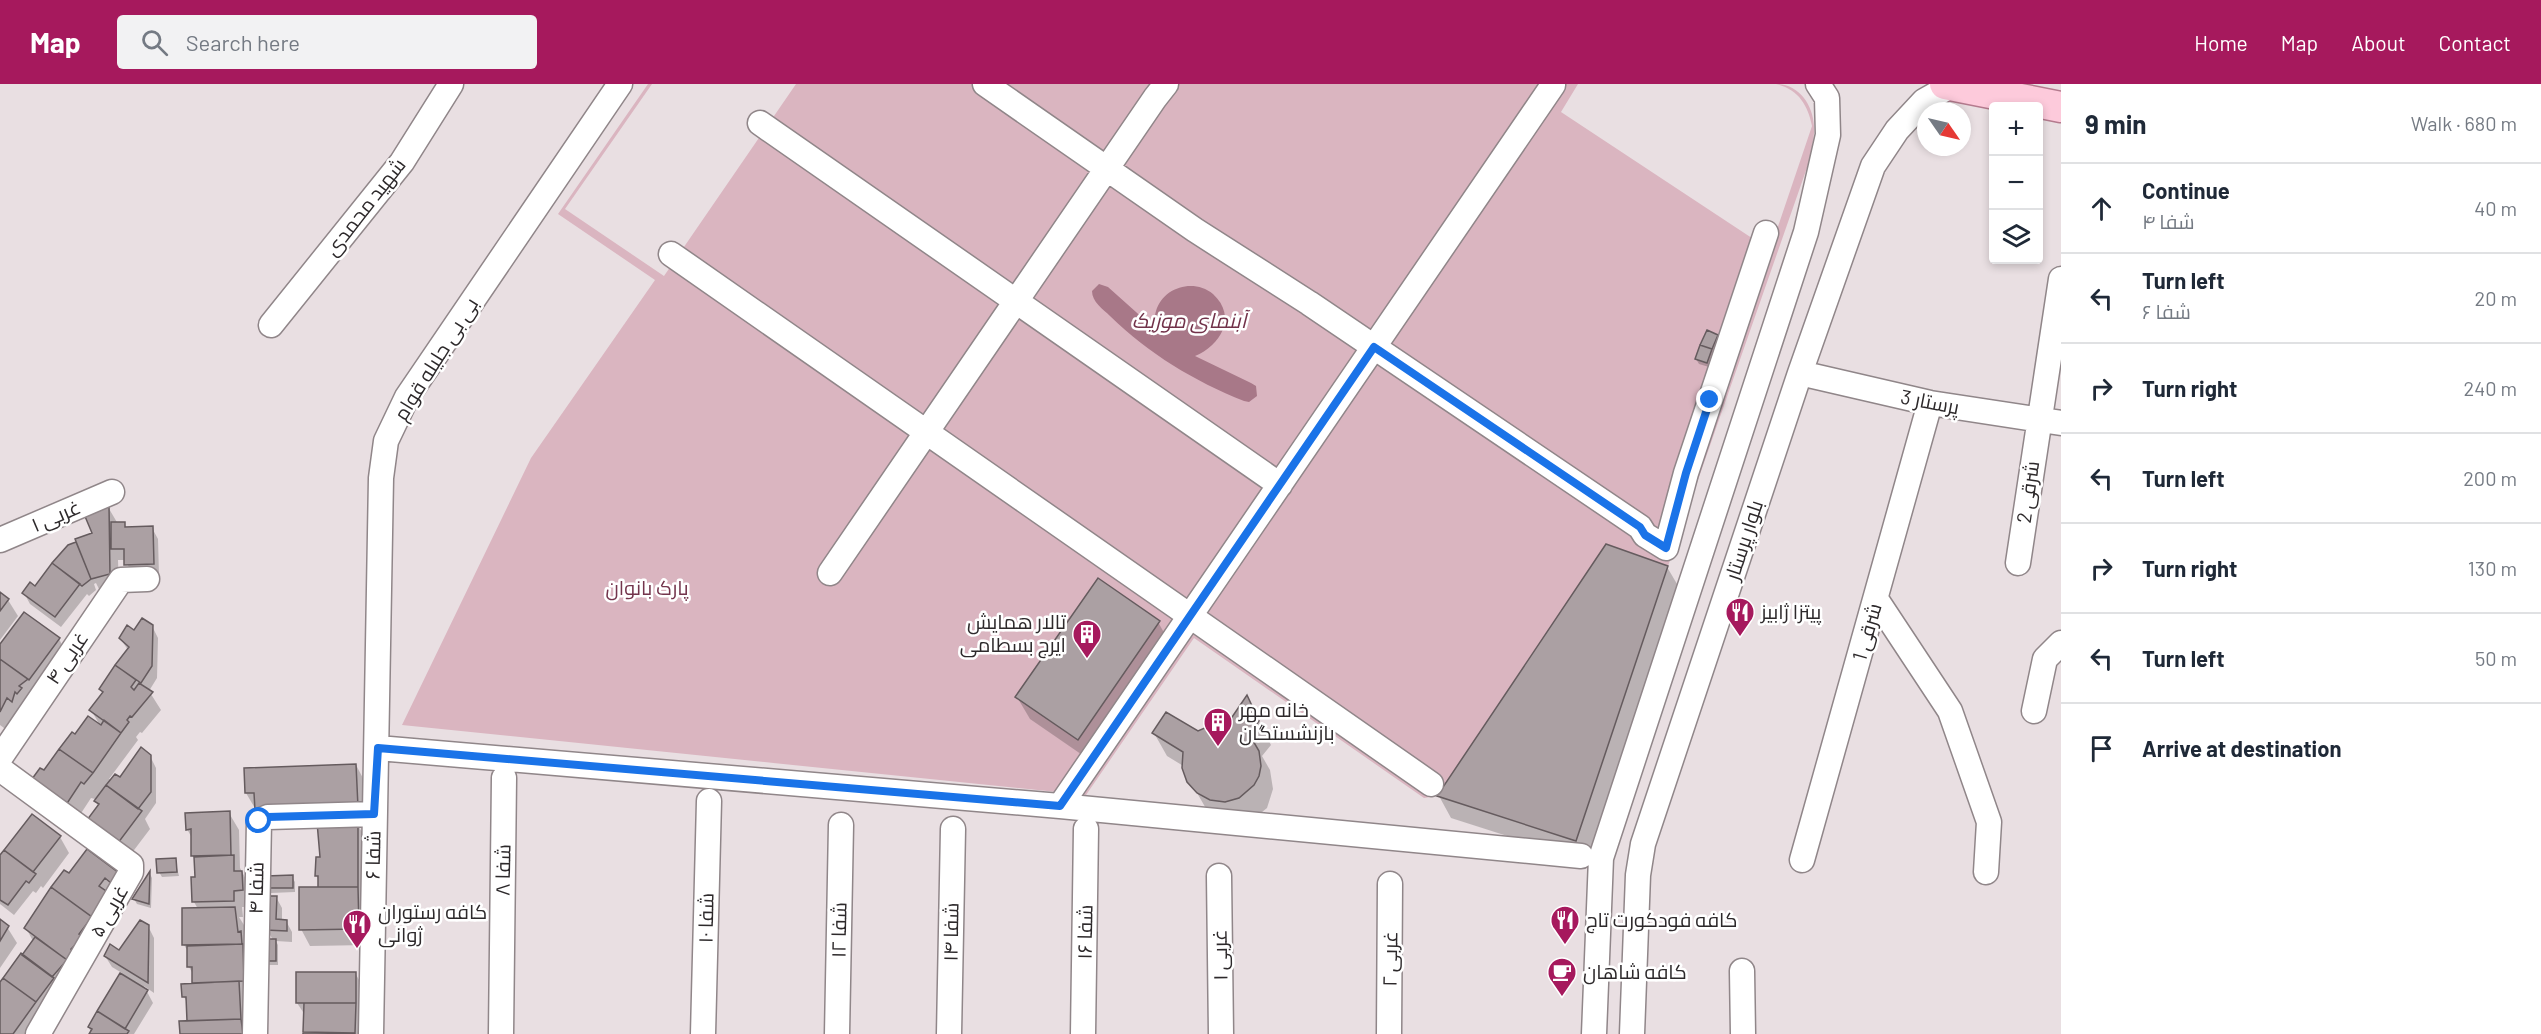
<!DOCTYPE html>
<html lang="en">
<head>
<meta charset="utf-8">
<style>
  :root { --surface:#fff; --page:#f2f2f3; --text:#1f2937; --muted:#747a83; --line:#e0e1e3; --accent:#a6195d }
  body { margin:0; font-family:Barlow,Cairo,sans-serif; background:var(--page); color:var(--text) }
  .controls { position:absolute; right:18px; top:18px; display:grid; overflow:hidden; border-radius:6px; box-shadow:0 3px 9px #0003 }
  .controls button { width:54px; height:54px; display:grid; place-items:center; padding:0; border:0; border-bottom:2px solid var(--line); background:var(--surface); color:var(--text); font:30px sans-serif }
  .compass { position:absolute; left:1917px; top:18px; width:54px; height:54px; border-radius:50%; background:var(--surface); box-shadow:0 3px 9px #0003; rotate:124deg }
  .stop { position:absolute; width:18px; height:18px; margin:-14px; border:4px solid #1a73e8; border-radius:50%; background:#fff }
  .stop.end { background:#1a73e8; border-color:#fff; box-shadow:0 2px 6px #0008 }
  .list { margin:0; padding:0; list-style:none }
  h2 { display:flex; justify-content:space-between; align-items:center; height:78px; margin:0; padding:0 24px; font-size:26px }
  h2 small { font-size:20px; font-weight:400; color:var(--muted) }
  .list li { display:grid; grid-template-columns:39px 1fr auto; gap:18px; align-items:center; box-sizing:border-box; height:90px; padding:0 24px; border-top:2px solid var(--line) }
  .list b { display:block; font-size:22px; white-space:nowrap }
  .list p { margin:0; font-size:20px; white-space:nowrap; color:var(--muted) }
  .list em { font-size:20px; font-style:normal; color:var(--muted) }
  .icon { flex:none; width:33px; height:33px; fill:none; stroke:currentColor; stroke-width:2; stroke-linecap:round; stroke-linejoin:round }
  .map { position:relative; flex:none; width:2061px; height:950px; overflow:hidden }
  header { display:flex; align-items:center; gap:36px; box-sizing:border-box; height:84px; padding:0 30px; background:var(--accent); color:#fff }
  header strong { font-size:28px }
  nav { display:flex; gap:33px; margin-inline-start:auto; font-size:21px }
  .search { width:420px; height:54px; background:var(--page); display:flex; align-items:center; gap:15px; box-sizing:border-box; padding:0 21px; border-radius:6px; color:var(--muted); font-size:22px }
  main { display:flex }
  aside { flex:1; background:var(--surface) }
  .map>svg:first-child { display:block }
  .green { fill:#dab5c0 }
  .water { fill:#a87888 }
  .shadow { fill:#0003 }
  .building { fill:#aba0a3; stroke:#655b5e; stroke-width:1.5 }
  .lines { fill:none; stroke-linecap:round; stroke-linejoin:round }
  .minor-casing { stroke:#908689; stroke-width:27 }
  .major-casing { stroke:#b47b8e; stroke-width:33 }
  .minor { stroke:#fff; stroke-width:24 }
  .major { stroke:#fdcadb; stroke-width:30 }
  .route { stroke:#1a73e8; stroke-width:8 }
  .labels { text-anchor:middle; stroke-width:5; stroke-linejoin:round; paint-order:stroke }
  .street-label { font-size:20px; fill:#2d292b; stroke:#fff }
  .park-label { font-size:20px; fill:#73344c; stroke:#fff }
  .poi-label { font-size:20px; fill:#2d292b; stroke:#fff; text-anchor:start }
  .water-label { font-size:21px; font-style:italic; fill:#72324a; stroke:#fff }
</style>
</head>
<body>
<header>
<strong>Map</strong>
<div class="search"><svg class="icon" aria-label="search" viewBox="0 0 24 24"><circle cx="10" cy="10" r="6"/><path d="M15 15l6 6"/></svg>Search here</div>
<nav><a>Home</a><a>Map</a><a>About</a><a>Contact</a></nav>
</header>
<main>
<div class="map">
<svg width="2061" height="950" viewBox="0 0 2061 950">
  <rect width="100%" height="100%" fill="#e9dfe2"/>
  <!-- green -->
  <path class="green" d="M 648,0 L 652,0 L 565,125 L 664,192 L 796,0 L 1578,0 L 1561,28 L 1770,166 L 1812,42 C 1808,21 1798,5 1776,0 C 1799,0 1813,21 1814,42 C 1815,52 1811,65 1810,75 L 1668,482 L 1606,460 L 1437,712 L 1424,714 L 1194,554 L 1086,711 L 402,641 L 531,374 L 655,196 L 558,130 Z"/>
  <!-- water -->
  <path class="water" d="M 1099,200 L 1108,203 L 1155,245 C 1155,240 1154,233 1156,227 C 1163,203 1194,194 1213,210 C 1238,233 1220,262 1195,272 L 1251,299 L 1256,302 L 1257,312 L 1249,318 L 1244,317 C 1194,297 1149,270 1110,232 C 1103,225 1092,218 1092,207 Z"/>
  <!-- shadow -->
  <path class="shadow" d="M 1717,252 L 1720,257 L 1709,283 L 1699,280 L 1696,275 Z
    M 108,423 L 118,440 L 124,440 L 127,444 L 152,444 L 158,455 L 159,491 L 132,491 L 126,476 L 118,476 L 119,506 L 102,511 L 96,499 L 94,500 L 96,506 L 89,512 L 87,510 L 61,543 L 30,520 L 24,509 L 35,505 L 81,465 L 94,450 Z
    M 1667,483 L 1680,505 L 1589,778 L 1451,734 L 1439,712 Z
    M 0,510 L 8,516 L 18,532 L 0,556 Z
    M 1158,538 L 1171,561 L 1091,677 L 1030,635 L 1017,613 Z
    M 152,542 L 158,554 L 157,594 L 149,607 L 161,626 L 142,649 L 140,648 L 136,653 L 138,656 L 109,695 L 120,695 L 150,672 L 156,684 L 156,719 L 145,735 L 150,745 L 122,782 L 95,715 L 91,714 L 74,740 L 44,689 L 76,652 L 101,643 L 91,626 L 103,609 L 100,605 L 121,587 L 117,581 L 128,566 L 120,554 Z
    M 59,555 L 68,572 L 8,647 L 0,641 L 0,563 Z
    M 1247,614 L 1271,661 L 1262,672 L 1270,686 L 1273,705 L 1267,724 L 1252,736 L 1208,728 L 1185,688 L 1185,683 L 1167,672 L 1154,649 L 1197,649 L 1229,641 Z
    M 356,681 L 365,698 L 367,739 L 357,740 L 367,756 L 367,861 L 310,862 L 301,845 L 320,805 L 317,792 L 317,775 L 321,775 L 319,741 L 266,743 L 246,709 Z
    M 229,729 L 239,746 L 240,784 L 251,805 L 252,823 L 242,823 L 243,833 L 239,833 L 244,841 L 246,858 L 249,950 L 182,950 L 188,938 L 188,920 L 184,913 L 194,900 L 193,890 L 189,883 L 189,869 L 184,861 L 183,825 L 198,825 L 194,818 L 196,777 L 193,772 L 192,754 L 187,745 Z
    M 60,753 L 69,769 L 43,804 L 41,802 L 36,809 L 33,807 L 14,831 L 0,820 L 0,774 Z
    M 175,776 L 179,792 L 162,793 L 159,788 Z
    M 118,790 L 89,867 L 62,870 L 73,888 L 34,950 L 0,950 L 0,901 L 33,857 L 26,844 L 69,791 Z
    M 150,790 L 152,794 L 151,824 L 137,820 L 134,815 Z
    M 292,793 L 295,798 L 295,808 L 271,809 L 268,804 Z
    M 276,813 L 282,824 L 282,837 L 286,837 L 292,848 L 292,858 L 276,857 L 278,861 L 278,881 L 268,881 L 265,876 L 273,856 L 267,846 Z
    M 0,836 L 7,843 L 17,859 L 0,884 Z
    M 148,842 L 154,854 L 154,909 L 144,902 L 153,919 L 134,950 L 91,950 L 89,943 L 122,889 L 112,883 L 105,872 L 120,869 Z
    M 355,889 L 365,906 L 361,950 L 304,950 L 305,931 L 297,919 Z"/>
  <!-- building -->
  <path class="building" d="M 1707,246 L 1718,251 L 1712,265 L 1700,261 Z
    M 1700,261 L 1712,265 L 1707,279 L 1695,275 Z
    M 109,421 L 110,490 L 91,495 L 75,455 L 92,449 L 84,430 Z
    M 111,438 L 125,438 L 125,443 L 153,442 L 154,480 L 124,481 L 124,465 L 111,465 Z
    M 76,458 L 91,495 L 82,502 L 52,479 L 68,461 Z
    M 1606,460 L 1668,482 L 1576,757 L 1437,712 Z
    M 52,479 L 80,500 L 55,533 L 22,509 L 30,498 L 35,502 Z
    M 1098,494 L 1160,537 L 1078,656 L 1015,613 Z
    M 0,508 L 9,515 L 0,527 Z
    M 24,528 L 60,554 L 29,596 L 0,575 L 0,560 Z
    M 142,534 L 153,541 L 152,582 L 141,599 L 115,581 L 129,563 L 119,554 L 127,541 L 134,546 Z
    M 0,575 L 28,595 L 19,602 L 22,604 L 17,610 L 15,608 L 12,618 L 7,614 L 0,628 Z
    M 115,581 L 136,596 L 131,603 L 134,606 L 139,599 L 153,608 L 132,633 L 130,632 L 127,636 L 129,638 L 121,649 L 89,626 L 103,608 L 99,605 Z
    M 1247,611 L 1259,637 L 1249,650 L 1259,667 L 1261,682 L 1259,692 L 1254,701 L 1239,714 L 1225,718 L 1210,716 L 1197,709 L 1187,698 L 1182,684 L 1183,668 L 1152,649 L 1166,628 L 1198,647 L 1214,640 L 1228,639 Z
    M 88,632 L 101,641 L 104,636 L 121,649 L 93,689 L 59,665 L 72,648 L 75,650 Z
    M 141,663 L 151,671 L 151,708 L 138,725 L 106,701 L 115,690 L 120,693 Z
    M 59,665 L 93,689 L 84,700 L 81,698 L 64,724 L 29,699 L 40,684 L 44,686 Z
    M 356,680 L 358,723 L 255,726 L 254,709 L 245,709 L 244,684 Z
    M 106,701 L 142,727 L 112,767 L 81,744 L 99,720 L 94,717 Z
    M 230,727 L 231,771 L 191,772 L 191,745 L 186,746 L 185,729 Z
    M 32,730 L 61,752 L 33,788 L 4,766 Z
    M 317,738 L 358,738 L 358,803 L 318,803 L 318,792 L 315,792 L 316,773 L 320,773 Z
    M 87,765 L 119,789 L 111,799 L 105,794 L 99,802 L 109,809 L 92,833 L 51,803 L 64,786 L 69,789 Z
    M 4,766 L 36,790 L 29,799 L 26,797 L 8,821 L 0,816 L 0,771 Z
    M 234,771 L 234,787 L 242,787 L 243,806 L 234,807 L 234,817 L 192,818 L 191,793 L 195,793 L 194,773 Z
    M 176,774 L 177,788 L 157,789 L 156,775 Z
    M 150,787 L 149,820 L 132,815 Z
    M 293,791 L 293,804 L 267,804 L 266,792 Z
    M 51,803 L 92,833 L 79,850 L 83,853 L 71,865 L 73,868 L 67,876 L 24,844 Z
    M 299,803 L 358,803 L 359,845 L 299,846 Z
    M 266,812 L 277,812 L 276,835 L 287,836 L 287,847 L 265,846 Z
    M 235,823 L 238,848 L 241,847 L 242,860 L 182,861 L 182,824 Z
    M 0,835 L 9,842 L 0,857 Z
    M 140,836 L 149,841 L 148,899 L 104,872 L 110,860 L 119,866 Z
    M 35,853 L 67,876 L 52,893 L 22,871 Z
    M 264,855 L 276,855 L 276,877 L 264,877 Z
    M 243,860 L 244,897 L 192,899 L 192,883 L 187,883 L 187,862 Z
    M 21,869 L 54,894 L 36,918 L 3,894 Z
    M 296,888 L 356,888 L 356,919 L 296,919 Z
    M 120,889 L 148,906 L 125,945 L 97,927 Z
    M 3,894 L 36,918 L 13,950 L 0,950 L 0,898 Z
    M 239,897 L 241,935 L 187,937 L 186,913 L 182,913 L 181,900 Z
    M 304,919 L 356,919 L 355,949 L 303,948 Z
    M 97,927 L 129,947 L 127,950 L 89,950 L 92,945 L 88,943 Z
    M 241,935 L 243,950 L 180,950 L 179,937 Z
    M 303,948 L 355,949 L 355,950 L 303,950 Z"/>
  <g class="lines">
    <!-- minor casing -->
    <g class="minor-casing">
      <path id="minor" d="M 985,0 L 1195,146 L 1309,219 L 1640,443 L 1645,451 L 1666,464 L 1686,389 L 1766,149
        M 760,39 L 1280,401
        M 671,170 L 1431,700
        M 271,241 L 402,78 L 451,0
        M 1800,289 L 1930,319 L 2061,339
        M 0,456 L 112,408
        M 2018,479 L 2061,195
        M 830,489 L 1155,14 L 1166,0
        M 1876,515 L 1950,627 L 1989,738 L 1986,788
        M 2034,627 L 2045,575 L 2061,559
        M 378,664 L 1060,722 L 1581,772
        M 0,674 L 121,496 L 147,495
        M 0,685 L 131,781 L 131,788 L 38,950
        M 1060,722 L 1553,1
        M 1802,776 L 1930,319
        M 1219,792 L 1221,950
        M 1742,887 L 1743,950
        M 255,950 L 259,737 L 268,733 L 374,730
        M 371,950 C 373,764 379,579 381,394 L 386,357 L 407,313 L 620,0
        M 501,950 L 504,694
        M 703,950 L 709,717
        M 837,950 L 841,741
        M 949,950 L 953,745
        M 1083,950 L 1086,745
        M 1389,950 L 1390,800
        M 1594,950 L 1601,774 L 1806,148 L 1828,51 L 1827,14 L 1818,0
        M 1632,950 L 1638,791 L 1643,760 L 1800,289 L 1873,82 L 1897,46 L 1924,17 L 1952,1"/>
    </g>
    <!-- major casing -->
    <g class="major-casing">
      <path id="major" d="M 1945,0 L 2061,23"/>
    </g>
    <!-- minor -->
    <use href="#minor" class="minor"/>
    <!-- major -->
    <use href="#major" class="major"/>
  </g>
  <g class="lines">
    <!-- route -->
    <path class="route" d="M 259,737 L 268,733 L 374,730 L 378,664 L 1060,722 L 1374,263 L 1640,443 L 1645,451 L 1666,464 L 1686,389 L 1710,316"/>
  </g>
  <!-- icons -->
  <defs>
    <g id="restaurant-pin" transform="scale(1.5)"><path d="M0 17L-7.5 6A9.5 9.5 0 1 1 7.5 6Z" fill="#a6195d" stroke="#fff"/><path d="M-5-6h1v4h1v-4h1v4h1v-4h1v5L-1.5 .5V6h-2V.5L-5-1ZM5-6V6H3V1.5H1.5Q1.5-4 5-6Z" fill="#fff"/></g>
    <g id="building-pin" transform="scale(1.5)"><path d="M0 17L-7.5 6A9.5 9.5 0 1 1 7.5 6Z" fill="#a6195d" stroke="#fff"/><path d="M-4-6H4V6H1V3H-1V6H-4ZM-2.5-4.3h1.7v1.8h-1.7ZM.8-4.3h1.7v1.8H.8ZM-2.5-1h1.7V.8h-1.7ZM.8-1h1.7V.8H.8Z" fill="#fff"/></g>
    <g id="cafe-pin" transform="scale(1.5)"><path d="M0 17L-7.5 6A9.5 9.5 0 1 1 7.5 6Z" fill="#a6195d" stroke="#fff"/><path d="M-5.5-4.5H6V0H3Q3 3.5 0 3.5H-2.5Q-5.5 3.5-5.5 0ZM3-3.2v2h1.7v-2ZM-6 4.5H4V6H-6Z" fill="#fff"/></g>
  </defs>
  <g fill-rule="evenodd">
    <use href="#restaurant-pin" x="1740" y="528"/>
    <use href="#building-pin" x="1087" y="550"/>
    <use href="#building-pin" x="1218" y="638"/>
    <use href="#restaurant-pin" x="1565" y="836"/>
    <use href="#restaurant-pin" x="357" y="840"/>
    <use href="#cafe-pin" x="1562" y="888"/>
  </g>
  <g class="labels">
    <!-- street labels -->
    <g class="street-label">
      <text transform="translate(365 123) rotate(-52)" y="7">شهید محمدی</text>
      <text transform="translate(436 275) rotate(-58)" y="7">بی بی جلیله قوام</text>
      <text transform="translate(1930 318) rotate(11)" y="7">پرستار 3</text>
      <text transform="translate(2028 408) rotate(-82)" y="7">شرقی 2</text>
      <text transform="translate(56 432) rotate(-23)" y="7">غربی ۱</text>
      <text transform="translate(1744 456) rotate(-72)" y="7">بلوار پرستار</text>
      <text transform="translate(1867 548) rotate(-74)" y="7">شرقی 1</text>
      <text transform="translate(67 574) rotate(-56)" y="7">غربی ۴</text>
      <text transform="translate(373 771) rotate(-89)" y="7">شفا ۶</text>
      <text transform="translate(503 786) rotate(-89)" y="7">شفا ۸</text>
      <text transform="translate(256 804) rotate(-89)" y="7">شفا ۴</text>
      <text transform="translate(109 827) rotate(-60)" y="7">غربی ۵</text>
      <text transform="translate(706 834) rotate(-89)" y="7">شفا ۱۰</text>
      <text transform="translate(839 846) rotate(-89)" y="7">شفا ۱۲</text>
      <text transform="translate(951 848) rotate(-89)" y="7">شفا ۱۴</text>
      <text transform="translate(1085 848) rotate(-89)" y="7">شفا ۱۶</text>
      <text transform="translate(1220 871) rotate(-91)" y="7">۱ غربی</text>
      <text transform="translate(1390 875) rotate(-89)" y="7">۲ غربی</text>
    </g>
    <!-- park labels -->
    <g class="park-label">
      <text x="647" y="511">پارک بانوان</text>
    </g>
    <!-- poi labels -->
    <g class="poi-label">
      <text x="1761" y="535">پیتزا ژابیز</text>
      <text x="1066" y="545" text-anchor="end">تالار همایش<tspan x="1066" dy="23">ایرج بسطامی</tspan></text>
      <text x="1239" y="633">خانه مهر<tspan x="1239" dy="23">بازنشستگان</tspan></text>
      <text x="378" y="835">کافه رستوران<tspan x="378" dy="23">ژوانی</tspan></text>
      <text x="1586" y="843">کافه فودکورت تاج</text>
      <text x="1583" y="895">کافه شاهان</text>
    </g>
    <!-- water labels -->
    <g class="water-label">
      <text x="1189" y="244">آبنمای موزیک</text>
    </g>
  </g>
</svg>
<div class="controls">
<button>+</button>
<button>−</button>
<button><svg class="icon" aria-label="layers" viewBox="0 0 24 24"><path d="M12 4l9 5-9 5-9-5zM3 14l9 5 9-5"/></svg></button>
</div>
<svg class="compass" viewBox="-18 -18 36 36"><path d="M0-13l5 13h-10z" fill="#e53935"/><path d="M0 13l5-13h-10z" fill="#747a83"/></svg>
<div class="stop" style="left:259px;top:737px"></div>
<div class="stop end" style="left:1710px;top:316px"></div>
</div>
<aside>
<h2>9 min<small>Walk · 680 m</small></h2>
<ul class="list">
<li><svg class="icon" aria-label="ahead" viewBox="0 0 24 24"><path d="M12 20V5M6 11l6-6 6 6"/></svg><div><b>Continue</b><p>شفا ۴</p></div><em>40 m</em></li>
<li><svg class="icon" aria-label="left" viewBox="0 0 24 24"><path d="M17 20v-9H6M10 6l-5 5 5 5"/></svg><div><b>Turn left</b><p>شفا ۶</p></div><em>20 m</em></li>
<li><svg class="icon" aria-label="right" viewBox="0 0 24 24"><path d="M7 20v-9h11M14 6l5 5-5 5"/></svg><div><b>Turn right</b></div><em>240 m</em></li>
<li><svg class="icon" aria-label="left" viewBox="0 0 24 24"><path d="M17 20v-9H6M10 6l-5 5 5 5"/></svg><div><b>Turn left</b></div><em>200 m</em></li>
<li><svg class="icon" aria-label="right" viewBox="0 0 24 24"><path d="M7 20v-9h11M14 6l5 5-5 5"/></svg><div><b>Turn right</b></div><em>130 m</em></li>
<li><svg class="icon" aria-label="left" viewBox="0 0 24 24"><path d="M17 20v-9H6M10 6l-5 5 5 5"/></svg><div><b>Turn left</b></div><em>50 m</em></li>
<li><svg class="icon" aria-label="arrive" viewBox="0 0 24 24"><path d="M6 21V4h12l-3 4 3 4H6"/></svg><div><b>Arrive at destination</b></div></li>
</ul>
</aside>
</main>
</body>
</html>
